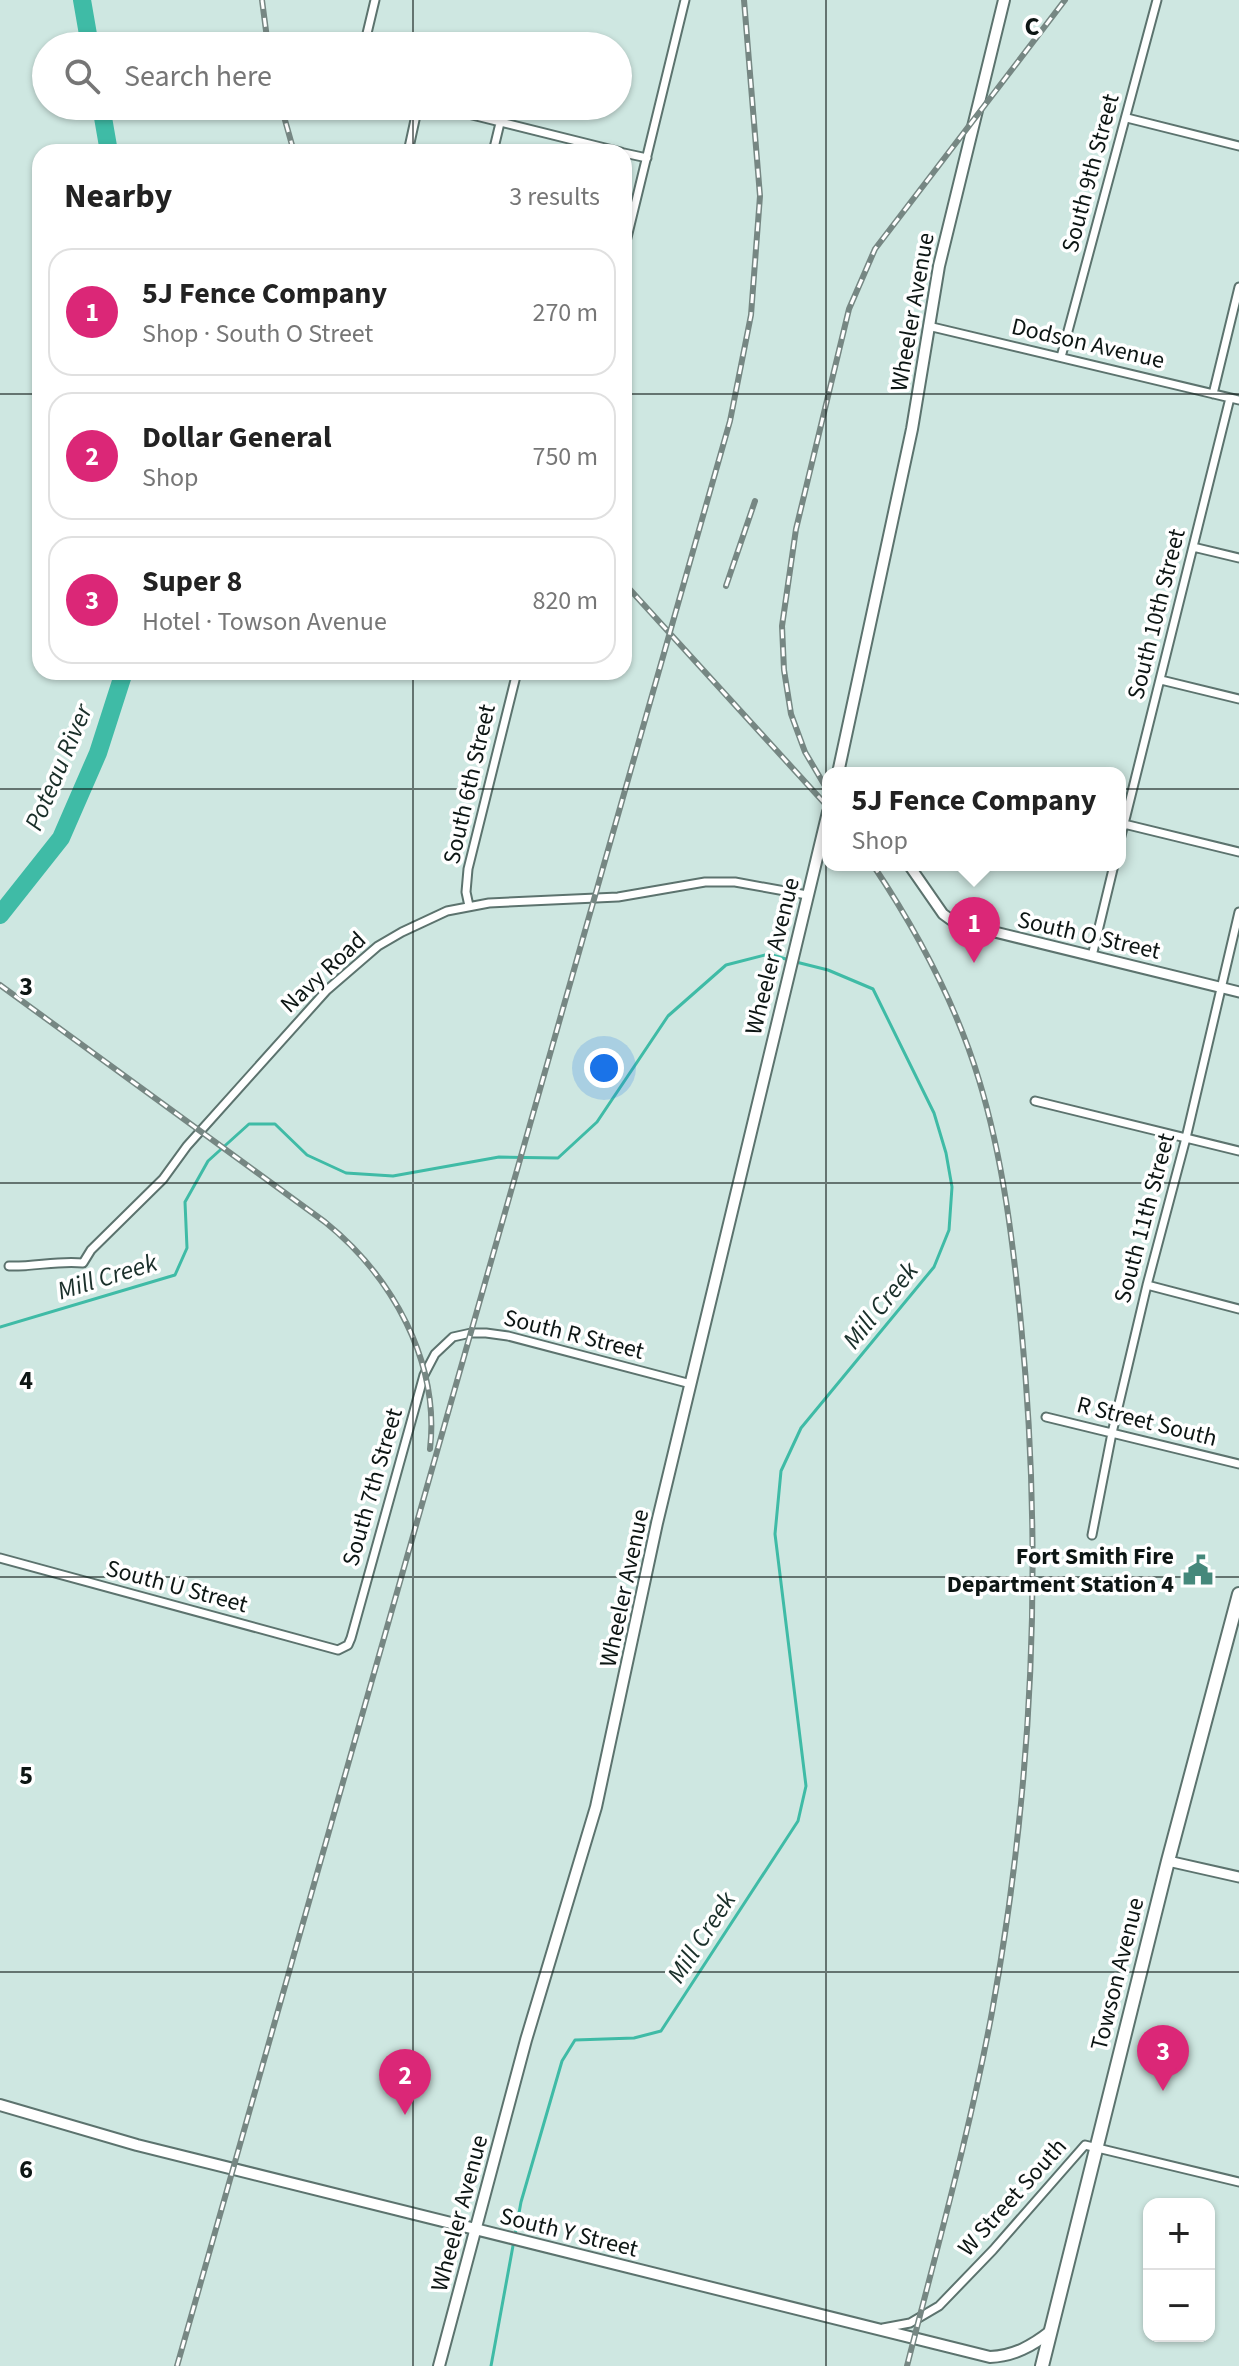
<!DOCTYPE html>
<html lang="en">
<head>
<meta charset="utf-8">
<style>
  :root { --surface:#fff; --page:#f6f6f6; --text:#222; --muted:#767676; --line:#e0e0e0; --accent:#db2777 }
  body { margin:0; font-family:"Source Sans 3",sans-serif; background:var(--page); color:var(--text) }
  .controls { position:absolute; right:24px; bottom:24px; display:grid; overflow:hidden; border-radius:16px; box-shadow:0 2px 6px #0004 }
  .controls button { width:72px; height:72px; display:grid; place-items:center; padding:0; border:0; border-bottom:2px solid var(--line); background:var(--surface); color:var(--text); font:40px sans-serif }
  .you { position:absolute; left:604px; top:1068px; width:28px; height:28px; margin:-20px; border:6px solid #fff; border-radius:50%; background:#1a73e8; box-shadow:0 0 0 12px #1a73e833 }
  .badge { display:grid; place-items:center; width:52px; height:52px; border-radius:50%; background:var(--accent); color:#fff; font-size:26px; font-weight:700 }
  .pin { position:absolute; translate:-50% -66px; filter:drop-shadow(0 2px 4px #0008) }
  .pin::after { content:''; position:absolute; top:42px; width:28px; height:24px; background:inherit; clip-path:polygon(0 0,100% 0,50% 100%) }
  .popup { position:absolute; left:822px; top:767px; width:304px; height:104px; box-sizing:border-box; display:grid; place-content:center; border-radius:16px; background:var(--surface); filter:drop-shadow(0 2px 6px #0005); font-size:26px; white-space:nowrap; color:var(--muted) }
  .popup b { font-size:30px; color:var(--text) }
  .popup::after { content:''; position:absolute; left:50%; top:100%; margin-left:-16px; border:16px solid transparent; border-top-color:var(--surface) }
  .list { margin:0; padding:0; list-style:none }
  h2 { display:flex; justify-content:space-between; align-items:center; height:104px; margin:0; padding:0 32px; font-size:34px }
  h2 small { font-size:26px; font-weight:400; color:var(--muted) }
  .list li { display:grid; grid-template-columns:52px 1fr auto; gap:24px; align-items:center; box-sizing:border-box; height:128px; margin:0 16px 16px; padding:0 16px; border:2px solid var(--line); border-radius:24px }
  .list b { display:block; font-size:30px; white-space:nowrap }
  .list p { margin:0; font-size:26px; white-space:nowrap; color:var(--muted) }
  .list em { font-size:26px; font-style:normal; color:var(--muted) }
  .icon { flex:none; width:44px; height:44px; fill:none; stroke:currentColor; stroke-width:2; stroke-linecap:round; stroke-linejoin:round }
  .map { position:relative; flex:none; width:1239px; height:2366px; overflow:hidden }
  .search { position:absolute; background:var(--surface); box-shadow:0 2px 6px #0004; left:32px; top:32px; width:600px; height:88px; display:flex; align-items:center; gap:20px; box-sizing:border-box; padding:0 28px; border-radius:44px; color:var(--muted); font-size:30px }
  .panel { position:absolute; background:var(--surface); box-shadow:0 2px 6px #0004; left:32px; top:144px; width:600px; height:536px; border-radius:24px }
  .map>svg:first-child { display:block }
  .lines { fill:none; stroke-linecap:round; stroke-linejoin:round }
  .stream { stroke:#3fbba6; stroke-width:3 }
  .river { stroke:#3fbba6; stroke-width:18 }
  .minor-casing { stroke:#5c736e; stroke-width:11 }
  .tertiary-casing { stroke:#5c736e; stroke-width:13 }
  .secondary-casing { stroke:#5c736e; stroke-width:14 }
  .primary-casing { stroke:#5c736e; stroke-width:16 }
  .minor { stroke:#fff; stroke-width:7 }
  .tertiary { stroke:#fff; stroke-width:9 }
  .secondary { stroke:#fff; stroke-width:10 }
  .primary { stroke:#fff; stroke-width:12 }
  .rail-casing { stroke:#768783; stroke-width:6 }
  .rail { stroke:#fff; stroke-width:3; stroke-dasharray:9; stroke-linecap:butt }
  .grid { fill:none; stroke:#0d1614; stroke-width:2; stroke-opacity:0.55 }
  .labels { text-anchor:middle; stroke-width:7; stroke-linejoin:round; paint-order:stroke }
  .street-label { font-size:24px; fill:#0d1614; stroke:#fff }
  .poi-label { font-size:24px; font-weight:bold; fill:#0d1614; stroke:#fff; text-anchor:end }
  .water-label { font-size:26px; font-style:italic; fill:#1a2f2a; stroke:#fff }
  .grid-label { font-size:26px; text-anchor:middle; font-weight:bold; fill:#0d1614; stroke:#fff; stroke-width:7; stroke-linejoin:round; paint-order:stroke }
</style>
</head>
<body>
<div class="map">
<svg width="1239" height="2366" viewBox="0 0 1239 2366">
  <rect width="100%" height="100%" fill="#cee7e1"/>
  <g class="lines">
    <!-- stream -->
    <path class="stream" d="M 0,1327 L 175,1275 L 187,1248 L 185,1202 L 208,1161 L 249,1124 L 275,1124 L 307,1155 L 346,1173 L 393,1176 L 499,1157 L 558,1158 L 597,1122 L 668,1016 L 726,965 L 769,954 L 789,960
      M 491,2366 L 521,2202 L 562,2061 L 575,2040 L 634,2038 L 661,2031 L 798,1821 L 806,1786 L 775,1534 L 781,1471 L 801,1428 L 934,1267 L 949,1230 L 952,1187 L 946,1153 L 934,1113 L 873,989 L 828,970 L 796,962"/>
    <!-- river -->
    <path class="river" d="M 82,0 L 90,46
      M 101,106 L 109,152
      M 0,915 L 61,838 L 98,753 L 124,672"/>
    <!-- minor casing -->
    <g class="minor-casing">
      <path id="minor" d="M 364,46 L 375,0
        M 436,106 L 621,152
        M 1127,118 L 1239,146
        M 408,152 L 418,106
        M 493,152 L 500,123
        M 624,153 L 647,158
        M 624,250 L 685,0
        M 928,326 L 1239,400
        M 1061,357 L 1157,0
        M 1213,394 L 1239,287
        M 1193,547 L 1239,558
        M 1161,680 L 1239,699
        M 1124,824 L 1239,852
        M 1120,840 L 1230,398
        M 469,906 L 466,892 L 468,869 L 517,672
        M 1092,956 L 1114,865
        M 1035,1101 L 1239,1151
        M 9,1266 C 34,1267 59,1260 83,1263 L 91,1250 L 163,1179 L 187,1146 L 327,990 L 378,946 L 402,932 L 447,911 L 489,903 L 618,897 L 705,882 L 735,882 L 807,895
        M 1147,1285 L 1239,1309
        M 1046,1417 L 1239,1464
        M 1092,1535 L 1112,1433 L 1147,1285 L 1186,1138 L 1239,912
        M 0,1558 L 338,1650 L 348,1645 L 351,1638 L 424,1375 L 435,1354 L 453,1337 L 471,1333 L 486,1333 L 508,1336 L 691,1384
        M 883,2328 L 910,2323 L 939,2306 L 993,2250 L 1085,2145 L 1239,2182"/>
    </g>
    <!-- tertiary casing -->
    <g class="tertiary-casing">
      <path id="tertiary" d="M 909,865 L 943,914 L 954,922 L 1239,992
        M 1168,1861 L 1239,1877"/>
    </g>
    <!-- secondary casing -->
    <g class="secondary-casing">
      <path id="secondary" d="M 838,773 L 912,429 L 939,266 L 1004,0
        M 0,2105 L 137,2145 L 990,2357 C 1014,2356 1032,2346 1051,2331
        M 439,2366 L 526,2040 L 596,1807 L 657,1523 L 828,812"/>
    </g>
    <!-- primary casing -->
    <g class="primary-casing">
      <path id="primary" d="M 1042,2366 L 1168,1861 L 1239,1594"/>
    </g>
    <!-- minor -->
    <use href="#minor" class="minor"/>
    <!-- tertiary -->
    <use href="#tertiary" class="tertiary"/>
    <!-- secondary -->
    <use href="#secondary" class="secondary"/>
    <!-- primary -->
    <use href="#primary" class="primary"/>
    <!-- rail casing -->
    <g class="rail-casing">
      <path id="rail" d="M 262,0 L 268,46
        M 281,106 L 294,152
        M 624,583 L 828,807
        M 726,586 L 755,501
        M 828,791 L 805,752 L 791,714 L 784,670 L 782,626 L 796,529 L 849,309 L 875,249 L 1065,0
        M 873,865 C 917,931 956,1004 979,1080 C 1003,1159 1013,1242 1021,1324 C 1043,1552 1033,1786 992,2012 C 970,2131 937,2248 907,2366
        M 0,985 L 325,1222 C 392,1276 440,1362 430,1449
        M 177,2366 L 730,421 L 751,315 L 760,196 L 744,0"/>
    </g>
    <!-- rail -->
    <use href="#rail" class="rail"/>
  </g>
  <!-- grid -->
  <path class="grid" d="M 413,0 L 413,46M 826,0 L 826,2366M 413,106 L 413,152M 0,394 L 40,394M 624,394 L 1239,394M 413,672 L 413,2366M 0,789 L 1239,789M 0,1183 L 1239,1183M 0,1577 L 1239,1577M 0,1972 L 1239,1972"/>
  <!-- icons -->
  <defs>
    <g id="civic-bare" transform="scale(2.4)"><path d="M-.6-6.5H3V-4.5H.6V-3L4-1V1h2V6H-6V1h2V-1L-.6-3ZM-1.2 2.5V6h2.4V2.5Z" fill="#45887b" stroke="#fff" stroke-width="2.5" paint-order="stroke"/></g>
  </defs>
  <g fill-rule="evenodd">
    <use href="#civic-bare" x="1198" y="1570"/>
  </g>
  <g class="labels">
    <!-- street labels -->
    <g class="street-label">
      <text transform="translate(1090 173) rotate(-75)" y="8">South 9th Street</text>
      <text transform="translate(912 312) rotate(-80)" y="8">Wheeler Avenue</text>
      <text transform="translate(1088 343) rotate(13)" y="8">Dodson Avenue</text>
      <text transform="translate(1156 614) rotate(-76)" y="8">South 10th Street</text>
      <text transform="translate(469 784) rotate(-77)" y="8">South 6th Street</text>
      <text transform="translate(1089 935) rotate(13)" y="8">South O Street</text>
      <text transform="translate(772 956) rotate(-76)" y="8">Wheeler Avenue</text>
      <text transform="translate(323 972) rotate(-43)" y="8">Navy Road</text>
      <text transform="translate(1144 1218) rotate(-75)" y="8">South 11th Street</text>
      <text transform="translate(574 1334) rotate(14)" y="8">South R Street</text>
      <text transform="translate(1147 1421) rotate(14)" y="8">R Street South</text>
      <text transform="translate(372 1487) rotate(-74)" y="8">South 7th Street</text>
      <text transform="translate(177 1586) rotate(15)" y="8">South U Street</text>
      <text transform="translate(624 1588) rotate(-78)" y="8">Wheeler Avenue</text>
      <text transform="translate(1117 1974) rotate(-76)" y="8">Towson Avenue</text>
      <text transform="translate(1012 2197) rotate(-48)" y="8">W Street South</text>
      <text transform="translate(459 2213) rotate(-75)" y="8">Wheeler Avenue</text>
      <text transform="translate(569 2232) rotate(14)" y="8">South Y Street</text>
    </g>
    <!-- poi labels -->
    <g class="poi-label">
      <text x="1174" y="1564">Fort Smith Fire<tspan x="1174" dy="28">Department Station 4</tspan></text>
    </g>
    <!-- water labels -->
    <g class="water-label">
      <text transform="translate(58 767) rotate(-67)" y="9">Poteau River</text>
      <text transform="translate(107 1276) rotate(-17)" y="9">Mill Creek</text>
      <text transform="translate(880 1305) rotate(-51)" y="9">Mill Creek</text>
      <text transform="translate(701 1937) rotate(-57)" y="9">Mill Creek</text>
    </g>
  </g>
  <g class="grid-label">
    <text x="1032" y="35">C</text>
    <text x="26" y="995">3</text>
    <text x="26" y="1389">4</text>
    <text x="26" y="1784">5</text>
    <text x="26" y="2178">6</text>
  </g>
</svg>
<div class="controls">
<button>+</button>
<button>−</button>
</div>
<div class="you"></div>
<div class="pin badge" style="left:974px;top:963px">1</div>
<div class="popup"><b>5J Fence Company</b>Shop</div>
<div class="pin badge" style="left:405px;top:2115px">2</div>
<div class="pin badge" style="left:1163px;top:2091px">3</div>
<div class="search"><svg class="icon" aria-label="search" viewBox="0 0 24 24"><circle cx="10" cy="10" r="6"/><path d="M15 15l6 6"/></svg>Search here</div>
<section class="panel">
<h2>Nearby<small>3 results</small></h2>
<ul class="list">
<li><span class="badge">1</span><div><b>5J Fence Company</b><p>Shop · South O Street</p></div><em>270 m</em></li>
<li><span class="badge">2</span><div><b>Dollar General</b><p>Shop</p></div><em>750 m</em></li>
<li><span class="badge">3</span><div><b>Super 8</b><p>Hotel · Towson Avenue</p></div><em>820 m</em></li>
</ul>
</section>
</div>
</body>
</html>
